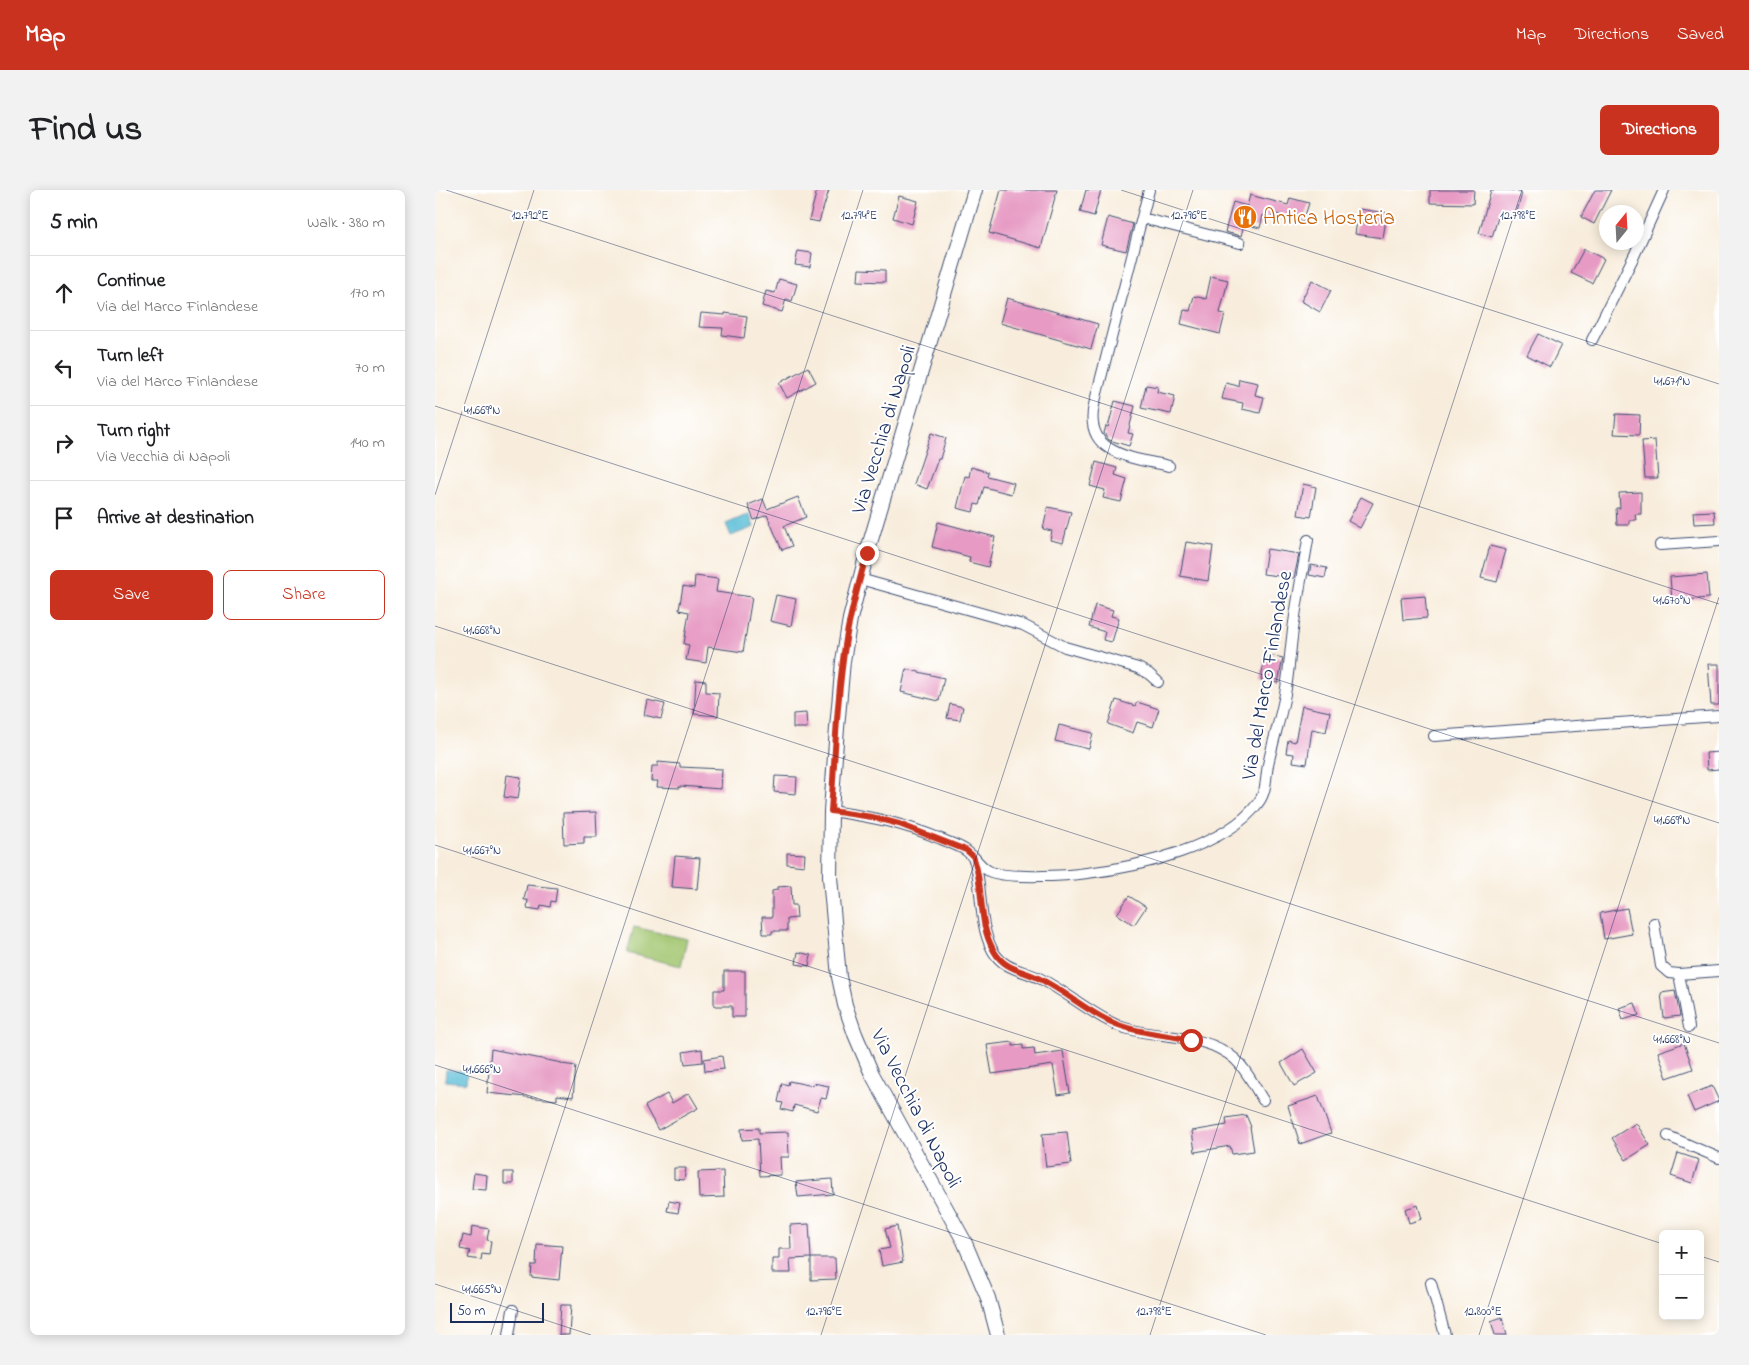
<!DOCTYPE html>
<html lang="en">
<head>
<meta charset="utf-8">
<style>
  :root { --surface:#fff; --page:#f2f2f2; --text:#202124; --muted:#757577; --line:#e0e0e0; --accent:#c8321e }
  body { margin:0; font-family:"Indie Flower",sans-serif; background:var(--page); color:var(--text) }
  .controls { position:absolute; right:15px; bottom:15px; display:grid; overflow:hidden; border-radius:8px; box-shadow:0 2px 12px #0003 }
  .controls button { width:45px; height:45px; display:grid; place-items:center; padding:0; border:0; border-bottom:1px solid var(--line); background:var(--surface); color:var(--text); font:25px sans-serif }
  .compass { position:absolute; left:1164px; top:15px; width:45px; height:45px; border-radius:50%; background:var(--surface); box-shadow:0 2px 12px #0003; rotate:18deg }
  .scale { position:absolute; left:15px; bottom:12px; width:94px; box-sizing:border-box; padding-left:5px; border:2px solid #1b2f5e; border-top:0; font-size:14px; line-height:18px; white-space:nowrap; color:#1b2f5e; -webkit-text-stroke:4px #fff; paint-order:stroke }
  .stop { position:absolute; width:15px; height:15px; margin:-11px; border:4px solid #c8321e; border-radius:50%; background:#fff }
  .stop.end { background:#c8321e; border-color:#fff; box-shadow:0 1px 5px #0008 }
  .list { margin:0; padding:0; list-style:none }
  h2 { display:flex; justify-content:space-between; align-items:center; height:65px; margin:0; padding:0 20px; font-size:21px }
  h2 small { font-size:16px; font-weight:400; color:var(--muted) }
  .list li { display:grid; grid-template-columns:32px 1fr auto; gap:15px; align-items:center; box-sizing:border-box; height:75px; padding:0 20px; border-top:1px solid var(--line) }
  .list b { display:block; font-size:19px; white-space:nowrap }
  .list p { margin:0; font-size:16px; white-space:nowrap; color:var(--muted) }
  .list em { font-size:16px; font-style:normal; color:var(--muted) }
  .actions { display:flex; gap:10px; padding:15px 20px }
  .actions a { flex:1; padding:11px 0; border:1px solid var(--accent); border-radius:8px; text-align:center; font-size:18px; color:var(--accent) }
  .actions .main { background:var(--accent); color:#fff }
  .icon { flex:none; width:28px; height:28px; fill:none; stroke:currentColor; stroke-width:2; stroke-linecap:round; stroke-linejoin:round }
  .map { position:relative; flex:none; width:1284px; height:1145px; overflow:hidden; border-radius:8px }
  header { display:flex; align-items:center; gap:30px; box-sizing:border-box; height:70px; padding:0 25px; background:var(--accent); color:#fff }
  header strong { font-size:24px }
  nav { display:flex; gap:28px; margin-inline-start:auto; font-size:18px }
  .intro { display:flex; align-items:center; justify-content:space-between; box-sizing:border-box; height:120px; padding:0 30px }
  h1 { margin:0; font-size:35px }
  .button { padding:12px 22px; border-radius:8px; background:var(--accent); color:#fff; font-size:18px; font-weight:700 }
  main { display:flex; gap:30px; padding:0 30px }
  aside { flex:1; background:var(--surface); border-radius:8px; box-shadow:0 2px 12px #0003 }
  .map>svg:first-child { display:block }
  .green { fill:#a2c670; stroke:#5e7a67 }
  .water { fill:#56bcd5; stroke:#38769a }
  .building { fill:#e79bc4 }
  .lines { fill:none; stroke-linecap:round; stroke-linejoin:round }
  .minor-casing { stroke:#3c4c71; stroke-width:12 }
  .tertiary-casing { stroke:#3c4c71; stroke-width:16 }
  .minor { stroke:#fff; stroke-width:10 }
  .tertiary { stroke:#fff; stroke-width:14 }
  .route { stroke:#c8321e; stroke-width:6 }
  .ticks { fill:none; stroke:#1b2f5e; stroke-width:1; stroke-opacity:0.45 }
  .labels { text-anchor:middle; stroke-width:4; stroke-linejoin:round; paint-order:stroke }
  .food-label { font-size:21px; fill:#c56008; stroke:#fff; text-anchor:start }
  .street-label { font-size:21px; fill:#1b2f5e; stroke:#fff }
  .ticks-label { font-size:12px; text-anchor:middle; fill:#1b2f5e; stroke:#fff; stroke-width:4; stroke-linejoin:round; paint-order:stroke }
</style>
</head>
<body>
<header>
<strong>Map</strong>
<nav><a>Map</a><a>Directions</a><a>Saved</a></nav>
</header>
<div class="intro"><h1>Find us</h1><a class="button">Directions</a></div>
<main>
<aside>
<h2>5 min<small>Walk · 380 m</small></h2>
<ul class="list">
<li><svg class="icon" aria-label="ahead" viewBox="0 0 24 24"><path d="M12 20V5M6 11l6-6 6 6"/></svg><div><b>Continue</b><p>Via del Marco Finlandese</p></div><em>170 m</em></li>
<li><svg class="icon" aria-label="left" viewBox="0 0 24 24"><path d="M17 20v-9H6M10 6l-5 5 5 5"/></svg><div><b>Turn left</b><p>Via del Marco Finlandese</p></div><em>70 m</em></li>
<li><svg class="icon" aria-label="right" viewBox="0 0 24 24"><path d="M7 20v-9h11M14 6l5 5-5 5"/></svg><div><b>Turn right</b><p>Via Vecchia di Napoli</p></div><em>140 m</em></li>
<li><svg class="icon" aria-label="arrive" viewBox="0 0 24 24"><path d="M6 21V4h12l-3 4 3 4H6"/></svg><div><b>Arrive at destination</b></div></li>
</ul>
<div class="actions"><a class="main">Save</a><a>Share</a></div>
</aside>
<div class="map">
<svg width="1284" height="1145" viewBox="0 0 1284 1145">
  <rect width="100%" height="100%" fill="#fff"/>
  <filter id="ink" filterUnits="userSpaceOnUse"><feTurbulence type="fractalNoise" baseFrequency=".02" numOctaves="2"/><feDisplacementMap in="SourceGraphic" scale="10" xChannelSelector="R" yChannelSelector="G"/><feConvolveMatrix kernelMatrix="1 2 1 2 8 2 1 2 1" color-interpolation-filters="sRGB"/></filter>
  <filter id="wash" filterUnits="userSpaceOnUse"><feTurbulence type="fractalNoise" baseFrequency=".0096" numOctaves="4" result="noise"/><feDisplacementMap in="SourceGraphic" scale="20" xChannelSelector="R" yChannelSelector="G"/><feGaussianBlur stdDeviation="1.12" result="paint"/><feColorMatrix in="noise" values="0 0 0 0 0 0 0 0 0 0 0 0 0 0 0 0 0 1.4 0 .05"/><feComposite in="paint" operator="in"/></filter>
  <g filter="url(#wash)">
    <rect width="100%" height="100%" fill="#f8eddc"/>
    <!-- green -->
    <path class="green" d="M 199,737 L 252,749 L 246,776 L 192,763 Z"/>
    <!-- water -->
    <path class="water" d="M 314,324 L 319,337 L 296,346 L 291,334 Z
      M 11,880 L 32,881 L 31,893 L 10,891 Z"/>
    <g id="blocks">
      <!-- building -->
      <path class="building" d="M 382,0 L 394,0 L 384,32 L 374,30 Z
        M 566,0 L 622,0 L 606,58 L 554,43 Z
        M 651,0 L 666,0 L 659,26 L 645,22 Z
        M 995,0 L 1039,0 L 1038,14 L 995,13 Z
        M 1056,0 L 1075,0 L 1087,3 L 1081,25 L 1065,21 L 1057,47 L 1044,43 Z
        M 1160,0 L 1176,0 L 1159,34 L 1146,27 Z
        M 815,5 L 853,15 L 855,8 L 874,13 L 868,32 L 838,23 L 837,28 L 828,25 L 825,38 L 809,34 L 806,46 L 790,42 L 798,12 L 812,16 Z
        M 464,6 L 483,11 L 477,34 L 458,28 Z
        M 924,19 L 952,23 L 948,48 L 920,44 Z
        M 673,27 L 698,34 L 691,61 L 666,55 Z
        M 1149,59 L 1169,69 L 1157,93 L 1136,83 Z
        M 363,61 L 377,63 L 375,77 L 360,75 Z
        M 424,79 L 450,80 L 450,92 L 423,91 Z
        M 776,86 L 793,90 L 785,123 L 790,124 L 785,144 L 746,134 L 749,120 L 755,121 L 759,106 L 771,109 Z
        M 344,89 L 362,94 L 357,111 L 351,109 L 347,122 L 327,116 L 331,101 L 340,103 Z
        M 877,90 L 896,100 L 885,122 L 866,111 Z
        M 572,108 L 663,134 L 656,159 L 565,133 Z
        M 266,123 L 290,125 L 290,123 L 312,126 L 309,148 L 287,145 L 288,138 L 264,137 Z
        M 1103,144 L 1126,155 L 1115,177 L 1092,165 Z
        M 373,177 L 381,192 L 352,208 L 344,193 Z
        M 804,189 L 823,193 L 820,205 L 829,207 L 825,223 L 807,219 L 808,213 L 787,209 L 791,193 L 803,196 Z
        M 711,195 L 723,197 L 722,202 L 740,206 L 736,224 L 706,218 Z
        M 680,211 L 700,216 L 693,243 L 698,244 L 694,256 L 674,250 L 669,243 L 671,236 L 673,237 Z
        M 1181,224 L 1205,225 L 1204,245 L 1179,244 Z
        M 496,243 L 511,248 L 505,269 L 503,269 L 492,299 L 479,294 Z
        M 1220,250 L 1223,288 L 1210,288 L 1207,251 Z
        M 661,272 L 682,278 L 680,285 L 692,289 L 686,312 L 668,308 L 670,300 L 655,296 Z
        M 536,277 L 553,282 L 552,286 L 579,293 L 576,304 L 549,297 L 544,315 L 540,314 L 538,322 L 522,318 L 530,286 L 534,287 Z
        M 868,294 L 881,297 L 876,327 L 863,325 Z
        M 1206,302 L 1206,324 L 1200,324 L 1201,330 L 1194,330 L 1194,335 L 1182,335 L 1181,318 L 1185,318 L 1184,303 Z
        M 363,307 L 371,327 L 349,336 L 357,356 L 347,360 L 332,325 L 319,330 L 313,315 L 328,309 L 332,319 Z
        M 926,307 L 938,313 L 925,338 L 913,331 Z
        M 613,317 L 636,322 L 628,353 L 615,350 L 617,341 L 608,339 Z
        M 1279,321 L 1280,333 L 1259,334 L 1258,322 Z
        M 503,332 L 560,347 L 553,377 L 534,372 L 535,367 L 497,357 Z
        M 751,352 L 778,356 L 773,391 L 745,386 Z
        M 1055,356 L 1071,360 L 1062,392 L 1046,388 Z
        M 832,359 L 864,364 L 859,388 L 828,384 Z
        M 876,375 L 892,378 L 890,388 L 874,385 Z
        M 1272,384 L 1274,408 L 1237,411 L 1235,387 Z
        M 260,386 L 283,389 L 281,402 L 317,407 L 308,462 L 273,457 L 271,473 L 251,470 L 254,455 L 249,454 L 254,422 L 244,420 L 248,396 L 259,398 Z
        M 341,405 L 361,409 L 356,436 L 335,431 Z
        M 990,406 L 992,428 L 968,430 L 966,408 Z
        M 660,415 L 678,420 L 676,426 L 684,428 L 677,452 L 668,450 L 670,442 L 654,437 Z
        M 830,464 L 848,468 L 843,493 L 826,490 Z
        M 1273,474 L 1284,474 L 1284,515 L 1276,515 Z
        M 471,479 L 509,488 L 504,511 L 466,502 Z
        M 261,490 L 271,491 L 271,502 L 284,503 L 283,526 L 259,524 Z
        M 212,510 L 230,514 L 226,529 L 209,525 Z
        M 681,510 L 700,516 L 702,512 L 724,519 L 718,537 L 702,532 L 698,543 L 673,534 Z
        M 515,514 L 528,517 L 525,530 L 512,528 Z
        M 867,516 L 895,522 L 891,542 L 877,539 L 872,574 L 858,572 L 859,564 L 851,563 L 853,550 L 860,552 Z
        M 371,523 L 372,538 L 358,538 L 358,524 Z
        M 624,535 L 658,543 L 654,559 L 620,551 Z
        M 1284,562 L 1284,579 L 1272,580 L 1271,563 Z
        M 223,572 L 245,574 L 245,577 L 287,579 L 286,599 L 245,596 L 245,598 L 222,597 L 223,591 L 216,591 L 217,576 L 223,576 Z
        M 72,585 L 86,587 L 83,609 L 69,607 Z
        M 340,586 L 362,587 L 361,604 L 339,602 Z
        M 161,622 L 162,647 L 149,647 L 149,653 L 129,654 L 128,623 Z
        M 352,663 L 370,664 L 369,676 L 352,674 Z
        M 240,666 L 265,668 L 262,699 L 237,697 Z
        M 92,695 L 122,698 L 120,712 L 116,711 L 115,717 L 106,715 L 105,720 L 92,718 L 93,710 L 89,710 Z
        M 356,696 L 357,715 L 361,715 L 362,728 L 352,729 L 352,741 L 337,741 L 337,744 L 328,744 L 327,727 L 337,727 L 337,701 L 342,700 L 342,697 Z
        M 694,706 L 711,717 L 699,735 L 682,724 Z
        M 1192,718 L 1197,744 L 1169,749 L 1165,723 Z
        M 363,762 L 376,765 L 374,776 L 361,774 Z
        M 289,781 L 310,781 L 310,827 L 297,827 L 297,816 L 279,816 L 279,800 L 289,800 Z
        M 1240,801 L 1245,826 L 1229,828 L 1226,803 Z
        M 1200,813 L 1204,825 L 1188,830 L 1184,818 Z
        M 578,852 L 578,856 L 588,855 L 588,859 L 599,858 L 600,865 L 628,861 L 635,903 L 623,905 L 618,875 L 557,884 L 552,855 Z
        M 1249,853 L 1258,879 L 1232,888 L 1223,862 Z
        M 56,859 L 127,873 L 127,874 L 141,876 L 138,907 L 122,905 L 122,910 L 52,903 Z
        M 267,859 L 268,872 L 250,874 L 248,862 Z
        M 868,859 L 882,883 L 859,896 L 846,873 Z
        M 287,866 L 289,879 L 270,881 L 269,869 Z
        M 354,891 L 378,896 L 378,893 L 394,896 L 391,909 L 386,908 L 382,921 L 359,915 L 358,922 L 346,919 L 348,913 L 343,912 L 347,893 L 353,895 Z
        M 1277,896 L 1284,911 L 1259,922 L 1252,906 Z
        M 254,903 L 263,918 L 223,940 L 210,916 L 232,904 L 237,913 Z
        M 883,906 L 896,943 L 865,954 L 853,916 Z
        M 811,925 L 816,937 L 815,937 L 819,961 L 797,964 L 795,956 L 760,962 L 757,941 L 792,935 L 791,928 Z
        M 1201,933 L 1215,955 L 1191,970 L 1177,948 Z
        M 324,938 L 324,943 L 353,942 L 354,967 L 345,967 L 346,985 L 325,986 L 323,949 L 307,950 L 306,939 Z
        M 632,942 L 636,974 L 611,977 L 607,944 Z
        M 1243,963 L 1264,970 L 1257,993 L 1236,986 Z
        M 239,978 L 251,978 L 249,990 L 239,989 Z
        M 288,981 L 289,1007 L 264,1008 L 263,982 Z
        M 69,982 L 78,982 L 78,994 L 69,994 Z
        M 39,983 L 52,985 L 51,1000 L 37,999 Z
        M 397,989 L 398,1004 L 363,1007 L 361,992 Z
        M 234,1011 L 245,1013 L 243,1023 L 232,1021 Z
        M 983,1015 L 987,1029 L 974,1033 L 970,1019 Z
        M 374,1034 L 376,1068 L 400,1068 L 401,1089 L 376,1090 L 376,1068 L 355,1069 L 356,1083 L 337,1083 L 337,1069 L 344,1069 L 344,1059 L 356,1059 L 355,1035 Z
        M 37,1036 L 54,1039 L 52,1050 L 56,1051 L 54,1065 L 47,1064 L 46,1070 L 33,1068 L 35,1061 L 25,1059 L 28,1045 L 36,1047 Z
        M 462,1036 L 468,1072 L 447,1076 L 444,1060 L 455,1058 L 450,1039 Z
        M 102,1054 L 127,1056 L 124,1090 L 96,1087 L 97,1075 L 101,1075 Z
        M 126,1115 L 136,1115 L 134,1145 L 124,1145 Z
        M 1067,1127 L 1072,1145 L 1060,1145 L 1056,1131 Z"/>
    </g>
  </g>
  <g filter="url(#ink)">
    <use href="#blocks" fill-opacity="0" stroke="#3c4c71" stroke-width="1"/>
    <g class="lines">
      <!-- minor casing -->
      <g class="minor-casing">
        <path id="minor" d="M 714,0 L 659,215 C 648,265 699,268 734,276
          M 707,28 L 805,53
          M 1157,150 L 1199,66 L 1229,0
          M 1225,355 L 1284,351
          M 425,389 L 588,435 L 630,457 L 703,478 L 714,484 L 723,492
          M 999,546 L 1284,526
          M 396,621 C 438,627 467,633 506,649 C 519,655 535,658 540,672 C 548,701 543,734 558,761 C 569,780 589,780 606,789 C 633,803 656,824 684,836 C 721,850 768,841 800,869 C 812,880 819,896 828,910
          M 538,666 C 542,671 548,678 554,681 C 570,689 633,686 652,683 C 703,677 791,657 823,613 C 833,600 830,585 834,570 C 839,548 846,526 850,504 C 854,483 855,461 858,440 C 862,410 868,380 873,350
          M 1219,733 L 1226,776 L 1234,783 L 1244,784 L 1254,837
          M 1244,784 L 1284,781
          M 1233,946 L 1284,968
          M 996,1093 L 1010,1145
          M 74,1145 L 78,1120"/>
      </g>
      <!-- tertiary casing -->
      <g class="tertiary-casing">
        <path id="tertiary" d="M 540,0 L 432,363 L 415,429 L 408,471 L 402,538 L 396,621 L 395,687 L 404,787 L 410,815 L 420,844 L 437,884 L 529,1051 L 553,1108 L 563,1145"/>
      </g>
      <!-- minor -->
      <use href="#minor" class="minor"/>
      <!-- tertiary -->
      <use href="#tertiary" class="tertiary"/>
    </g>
  </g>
  <g class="lines" filter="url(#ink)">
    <!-- route -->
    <path class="route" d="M 432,363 C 424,392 416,420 411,449 C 402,506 400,564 396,621 L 437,627 L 464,634 L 531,660 L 538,666 L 540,672 C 549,701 543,734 559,761 C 569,779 586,780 603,788 C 631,801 653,823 681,834 C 705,844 731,844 756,850"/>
  </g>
  <!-- ticks -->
  <path class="ticks" d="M 11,0 L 1284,414M 686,0 L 1284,194M 0,216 L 1284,633M 0,305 L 99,0M 0,436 L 1284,853M 0,655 L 1228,1054M 0,875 L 831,1145M 1265,1066 L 1284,1072M 0,1094 L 156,1145M 56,1145 L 428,0M 386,1145 L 758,0M 715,1145 L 1087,0M 1044,1145 L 1284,407"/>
  <!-- icons -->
  <defs>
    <g id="restaurant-disc" transform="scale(1.25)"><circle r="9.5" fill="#e8710a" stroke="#fff"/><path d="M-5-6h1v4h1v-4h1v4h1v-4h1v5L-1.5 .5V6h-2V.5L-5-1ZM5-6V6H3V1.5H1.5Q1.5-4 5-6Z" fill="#fff"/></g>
  </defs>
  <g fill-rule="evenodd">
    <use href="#restaurant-disc" x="810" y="27"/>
  </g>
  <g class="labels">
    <!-- food labels -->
    <g class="food-label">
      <text x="828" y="34">Antica Hosteria</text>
    </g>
    <!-- street labels -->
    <g class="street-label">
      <text transform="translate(448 239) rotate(-73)" y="7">Via Vecchia di Napoli</text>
      <text transform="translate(831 485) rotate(-80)" y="7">Via del Marco Finlandese</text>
      <text transform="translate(482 918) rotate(63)" y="7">Via Vecchia di Napoli</text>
    </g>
  </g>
  <g class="ticks-label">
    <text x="95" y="29">12.792°E</text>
    <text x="424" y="29">12.794°E</text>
    <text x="754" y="29">12.796°E</text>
    <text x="1083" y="29">12.798°E</text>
    <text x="1237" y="195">41.671°N</text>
    <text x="47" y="224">41.669°N</text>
    <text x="1237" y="414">41.670°N</text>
    <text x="47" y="444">41.668°N</text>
    <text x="1237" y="634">41.669°N</text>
    <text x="47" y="664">41.667°N</text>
    <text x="1237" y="853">41.668°N</text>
    <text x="47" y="883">41.666°N</text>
    <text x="47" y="1103">41.665°N</text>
    <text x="389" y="1125">12.796°E</text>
    <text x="719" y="1125">12.798°E</text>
    <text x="1048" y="1125">12.800°E</text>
  </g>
</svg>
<div class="controls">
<button>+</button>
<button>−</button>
</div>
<svg class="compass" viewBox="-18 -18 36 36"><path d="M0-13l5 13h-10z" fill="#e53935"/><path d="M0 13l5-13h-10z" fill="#757577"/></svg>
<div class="scale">50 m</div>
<div class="stop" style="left:756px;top:850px"></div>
<div class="stop end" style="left:432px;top:363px"></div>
</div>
</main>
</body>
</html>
